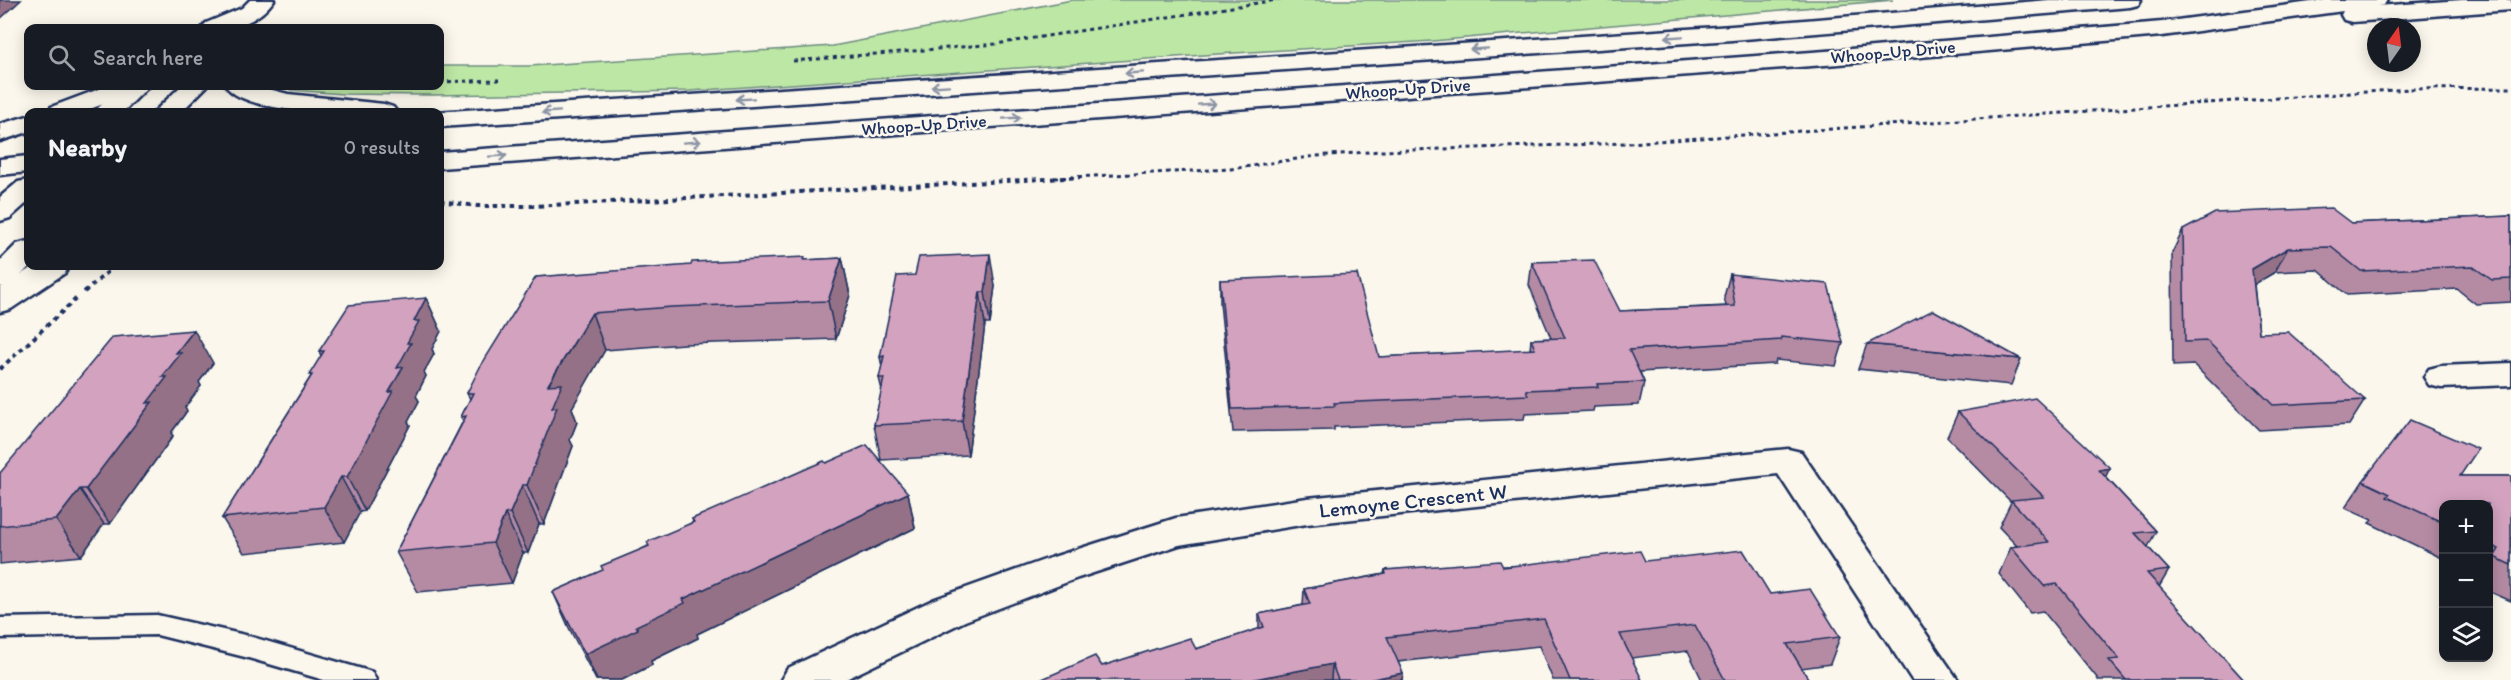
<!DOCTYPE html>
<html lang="en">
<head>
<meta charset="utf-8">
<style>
  :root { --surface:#171b24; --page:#242831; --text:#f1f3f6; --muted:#9ea1a6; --line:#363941 }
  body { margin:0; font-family:Itim,sans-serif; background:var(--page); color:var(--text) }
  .controls { position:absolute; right:18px; bottom:18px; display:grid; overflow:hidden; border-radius:12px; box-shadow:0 3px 15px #0003 }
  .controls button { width:54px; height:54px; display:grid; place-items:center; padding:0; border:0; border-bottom:2px solid var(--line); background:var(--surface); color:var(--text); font:30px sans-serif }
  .compass { position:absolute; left:2367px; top:18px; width:54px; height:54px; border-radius:50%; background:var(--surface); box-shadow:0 3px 15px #0003; rotate:14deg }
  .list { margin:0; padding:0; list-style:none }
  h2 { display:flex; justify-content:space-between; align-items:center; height:78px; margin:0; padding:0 24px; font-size:26px }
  h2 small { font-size:20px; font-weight:400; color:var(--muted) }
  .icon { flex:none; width:33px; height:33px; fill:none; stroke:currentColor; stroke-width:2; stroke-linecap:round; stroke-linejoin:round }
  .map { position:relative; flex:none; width:2511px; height:680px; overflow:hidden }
  .search { position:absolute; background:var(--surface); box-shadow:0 3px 15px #0003; left:24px; top:24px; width:420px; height:66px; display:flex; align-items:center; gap:15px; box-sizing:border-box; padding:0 21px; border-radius:12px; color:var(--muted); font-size:22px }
  .panel { position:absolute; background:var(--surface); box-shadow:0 3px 15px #0003; left:24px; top:108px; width:420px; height:162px; border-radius:12px }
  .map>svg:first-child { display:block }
  .green { fill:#bde7a4; stroke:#6c8b81; stroke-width:1.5 }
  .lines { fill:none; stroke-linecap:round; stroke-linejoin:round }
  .service-casing { stroke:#1b2f5e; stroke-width:5 }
  .minor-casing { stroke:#1b2f5e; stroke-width:5 }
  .tertiary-casing { stroke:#1b2f5e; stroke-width:5 }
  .secondary-casing { stroke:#1b2f5e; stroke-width:5 }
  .motorway-casing { stroke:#1b2f5e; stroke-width:5 }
  .path-far1 { stroke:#1b2f5e; stroke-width:3; stroke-dasharray:4 4; stroke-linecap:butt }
  .path { stroke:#1b2f5e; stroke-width:4; stroke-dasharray:4.5 4.5; stroke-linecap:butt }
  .service { fill:#fbf7ec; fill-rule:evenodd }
  .minor { fill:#fbf7ec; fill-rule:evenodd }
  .tertiary { fill:#fbf7ec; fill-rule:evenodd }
  .secondary { fill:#fbf7ec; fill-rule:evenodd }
  .motorway { fill:#fbf7ec; fill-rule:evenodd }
  .wall { fill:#b58ba4; stroke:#1b2f5e; stroke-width:1.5 }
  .shaded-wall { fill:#947186; stroke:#1b2f5e; stroke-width:1.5 }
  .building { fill:#d3a2bf; stroke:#1b2f5e; stroke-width:1.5 }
  .oneway { stroke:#8b93a5 }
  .labels { text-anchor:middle; stroke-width:5; stroke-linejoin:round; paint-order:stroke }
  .far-street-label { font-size:18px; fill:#1b2f5e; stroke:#fbf7ec }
  .street-label { font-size:21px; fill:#1b2f5e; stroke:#fbf7ec }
</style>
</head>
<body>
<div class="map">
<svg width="2511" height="680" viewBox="0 0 2511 680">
  <rect width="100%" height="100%" fill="#fbf7ec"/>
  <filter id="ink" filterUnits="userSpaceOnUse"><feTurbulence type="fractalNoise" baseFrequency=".0167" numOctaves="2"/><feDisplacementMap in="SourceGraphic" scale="12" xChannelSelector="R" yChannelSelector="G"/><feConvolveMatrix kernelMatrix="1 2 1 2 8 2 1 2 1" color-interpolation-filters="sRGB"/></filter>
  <g filter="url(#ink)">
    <!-- green -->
    <path class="green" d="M 1072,0 L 1893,0 L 1433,41 L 1218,54 L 690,91 L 430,95 L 343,94 L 291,90 L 296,86 L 440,86 L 440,66 L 529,66 L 833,46 Z"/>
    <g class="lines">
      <!-- service casing -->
      <g class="service-casing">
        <path id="service" d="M 157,615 L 245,635 L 362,669 L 372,672 L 376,680 L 324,680 L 245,657 L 157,635 L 0,638 L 0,618 Z"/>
      </g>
      <!-- minor casing -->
      <g class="minor-casing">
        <path id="minor" d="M 2511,363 L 2511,385 L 2441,388 L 2429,385 L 2424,377 L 2429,369 L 2441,366 Z
          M 1788,449 L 1801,452 L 1958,680 L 1912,680 L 1778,474 L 1307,524 L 1179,545 L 1078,578 L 965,621 L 844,680 L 781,680 L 788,668 L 935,599 L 1050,558 L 1176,518 L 1307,498 Z"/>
      </g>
      <!-- tertiary casing -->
      <g class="tertiary-casing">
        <path id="tertiary" d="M 250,0 L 274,0 C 257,24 230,31 202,28 L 206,23 L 242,8 Z
          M 123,86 L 149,86 L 123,112 L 95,112 L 99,107 Z
          M 181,86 L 207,86 L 181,112 L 154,112 Z
          M 28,180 L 28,202 L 10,218 L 0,221 L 0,197 L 18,182 Z
          M 28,241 L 30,266 L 11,285 L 0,287 L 0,261 L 17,244 Z"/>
      </g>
      <!-- secondary casing -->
      <g class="secondary-casing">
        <path id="secondary" d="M 107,86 L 141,86 L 138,91 L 82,112 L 47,112 L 51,107 Z
          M 28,116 L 28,132 L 0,141 L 0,124 Z
          M 28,156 L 28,172 L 0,175 L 0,159 Z"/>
      </g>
      <!-- motorway casing -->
      <g class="motorway-casing">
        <path id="motorway" d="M 2049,0 L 2141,0 L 2138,5 L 2130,7 L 1732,40 L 440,127 L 440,112 L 435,112 L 1732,26 Z
          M 2326,0 L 2387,0 L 2384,5 L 2377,6 L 2462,0 L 2511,0 L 2511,10 L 2352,22 L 2344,20 L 2341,15 L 2343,11 L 2162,36 L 1839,64 L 440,168 L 440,152 L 1839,50 L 2162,22 Z
          M 226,86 L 257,86 L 288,94 L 384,104 L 393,107 L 397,112 C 364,116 245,115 226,86 Z
          M 34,266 L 69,266 L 65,273 L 11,309 L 0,312 L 0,288 Z"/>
      </g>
      <!-- path-far1 -->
      <path class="path-far1" d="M 793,61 L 996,44 L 1277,0
        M 440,82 L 499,80
        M 1054,178 L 1231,169 L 1316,156 L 1381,151 L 1628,143 L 2409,89 L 2511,88"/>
      <!-- path -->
      <path class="path" d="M 440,201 L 477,206 L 535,206 L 1082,177
        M 84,292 L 115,266
        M 0,369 L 78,297"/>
      <!-- service -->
      <use href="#service" class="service"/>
      <!-- minor -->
      <use href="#minor" class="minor"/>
      <!-- tertiary -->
      <use href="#tertiary" class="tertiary"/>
      <!-- secondary -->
      <use href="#secondary" class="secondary"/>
      <!-- motorway -->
      <use href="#motorway" class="motorway"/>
    </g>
    <!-- wall -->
    <path class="wall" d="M 2511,216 L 2511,302 L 2476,304 L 2457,289 L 2347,295 L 2318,270 L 2275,272 L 2254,284 L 2259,333 L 2365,400 L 2349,425 L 2259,430 L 2194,365 L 2173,366 L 2172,253 L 2183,230 Z
      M 842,258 L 850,295 L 836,339 L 684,344 L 605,350 L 572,408 L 577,422 L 570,440 L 573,446 L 544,524 L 539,524 L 528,553 L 523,553 L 512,583 L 418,592 L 396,552 L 463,421 L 461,417 L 470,399 L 467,393 L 536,277 L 805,260 Z
      M 1532,262 L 1620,311 L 1726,306 L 1724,297 L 1730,274 L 1843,343 L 1836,366 L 1776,360 L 1775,364 L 1640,372 L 1644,382 L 1639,405 L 1594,407 L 1593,411 L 1525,414 L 1524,419 L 1334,427 L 1334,430 L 1233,432 L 1220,303 L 1220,280 L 1379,357 L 1530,350 L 1531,339 L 1551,338 L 1529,285 Z
      M 915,275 L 995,286 L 990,324 L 985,324 L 968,455 L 881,460 L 874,425 L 882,390 L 879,378 L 882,367 L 880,357 Z
      M 426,298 L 441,331 L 432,349 L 434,354 L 424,372 L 426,376 L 416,396 L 419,401 L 408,422 L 410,425 L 365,511 L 360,512 L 344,542 L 244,553 L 222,518 L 310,378 L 321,356 L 319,351 Z
      M 1867,344 L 2021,359 L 2011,385 L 1858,369 Z
      M 213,363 L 199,382 L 201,386 L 185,407 L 187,411 L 171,433 L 173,436 L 110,524 L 104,524 L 81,556 L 0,564 L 0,473 Z
      M 1958,412 L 2106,477 L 2156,531 L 2148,547 L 2169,570 L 2159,587 L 2244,680 L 2098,680 L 2098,679 L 2043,611 L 2030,613 L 1999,574 L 2011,547 L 2017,546 L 1999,527 L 2011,502 L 1947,437 Z
      M 826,463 L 908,493 L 915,528 L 697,634 L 698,638 L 651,661 L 652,665 L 622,680 L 596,680 L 569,628 L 553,592 L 603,570 L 693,522 L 692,519 Z
      M 2460,476 L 2511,476 L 2511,601 L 2488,591 L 2488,504 L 2444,504 L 2444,559 L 2369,523 L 2372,520 L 2345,508 L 2363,481 Z
      M 1645,561 L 1770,594 L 1840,637 L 1830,664 L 1801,668 L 1809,680 L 1702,680 L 1688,651 L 1631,658 L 1642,680 L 1553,680 L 1539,646 L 1398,662 L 1403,673 L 1402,680 L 1040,680 L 1102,666 L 1196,649 L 1259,629 L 1259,614 L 1303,605 L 1304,589 L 1384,574 L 1385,570 Z"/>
    <!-- shaded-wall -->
    <path class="shaded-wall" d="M 0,0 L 21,0 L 0,19 Z
      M 2288,248 L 2275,272 L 2240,293 L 2252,269 Z
      M 990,254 L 995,286 L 990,324 L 985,292 Z
      M 842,258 L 850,295 L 836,339 L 828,301 Z
      M 980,292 L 985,324 L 968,455 L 962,421 Z
      M 426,298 L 441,331 L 432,349 L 434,354 L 424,372 L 426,376 L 416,396 L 419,401 L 408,422 L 410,425 L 365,511 L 347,477 L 389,392 L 397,368 L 414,321 Z
      M 592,313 L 605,350 L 572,408 L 577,422 L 570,440 L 573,446 L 544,524 L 527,485 L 552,408 L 548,385 Z
      M 194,330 L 213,363 L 199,382 L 201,386 L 185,407 L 187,411 L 171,433 L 173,436 L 110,524 L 86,489 L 162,377 L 176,353 Z
      M 2110,468 L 2097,494 L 2099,470 Z
      M 341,477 L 360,512 L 344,542 L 324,507 Z
      M 522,485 L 539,524 L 528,553 L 510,513 Z
      M 80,489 L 104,524 L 81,556 L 56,520 Z
      M 908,493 L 915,528 L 697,634 L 698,638 L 651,661 L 652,665 L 622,680 L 597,680 L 585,654 L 683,599 Z
      M 505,514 L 523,553 L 512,583 L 493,543 Z
      M 1332,664 L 1331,680 L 1250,680 Z
      M 1403,673 L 1402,680 L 1368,680 Z"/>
    <!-- building -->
    <path class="building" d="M 2331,208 L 2351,223 L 2511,216 L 2511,279 L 2492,280 L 2472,266 L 2361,271 L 2331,247 L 2288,248 L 2252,269 L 2259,333 L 2288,332 L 2365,400 L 2273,405 L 2207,341 L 2185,342 L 2183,230 L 2215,213 Z
      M 990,254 L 985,292 L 980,292 L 962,421 L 874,425 L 884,378 L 879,378 L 884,356 L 880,357 L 897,276 L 915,275 L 919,257 Z
      M 805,257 L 804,260 L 842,258 L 828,301 L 672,307 L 592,313 L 548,385 L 562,384 L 552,408 L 557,407 L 527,485 L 522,485 L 510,513 L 505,514 L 493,543 L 396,552 L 466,416 L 461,417 L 473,393 L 467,393 L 480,367 L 536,277 L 691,265 L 692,262 Z
      M 1594,260 L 1620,311 L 1735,306 L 1730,274 L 1828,284 L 1843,343 L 1781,337 L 1781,340 L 1629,350 L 1644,382 L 1597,384 L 1598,387 L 1526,390 L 1528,395 L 1334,403 L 1335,406 L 1232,409 L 1220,280 L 1357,274 L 1379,357 L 1535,349 L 1531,339 L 1565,338 L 1532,262 Z
      M 426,298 L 414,321 L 419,321 L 407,343 L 411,343 L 397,368 L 403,367 L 389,392 L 393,391 L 347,477 L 341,477 L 324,507 L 222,518 L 312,375 L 309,375 L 324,351 L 319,351 L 349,305 Z
      M 1933,310 L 2021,359 L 1867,344 Z
      M 194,330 L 176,353 L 181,353 L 162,377 L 167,377 L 147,403 L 152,402 L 86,489 L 80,489 L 56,520 L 0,526 L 0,473 L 113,337 Z
      M 2035,398 L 2110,468 L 2099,470 L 2156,531 L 2135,533 L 2169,570 L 2147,573 L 2244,680 L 2126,680 L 2109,660 L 2119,659 L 2057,584 L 2044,586 L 2011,547 L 2049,542 L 2011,500 L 2044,497 L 1958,412 Z
      M 2410,420 L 2478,449 L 2460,476 L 2511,476 L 2511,565 L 2494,557 L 2499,549 L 2488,544 L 2488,504 L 2444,504 L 2444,523 L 2387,497 L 2390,494 L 2363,481 Z
      M 867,445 L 908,493 L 683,599 L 685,603 L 636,626 L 638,629 L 585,654 L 553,592 L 603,570 L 601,566 L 649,546 L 647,542 L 694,522 L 692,519 L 824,461 L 826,463 Z
      M 1743,550 L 1770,594 L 1810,589 L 1840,637 L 1787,644 L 1809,680 L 1725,680 L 1695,625 L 1620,634 L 1642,680 L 1570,680 L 1544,619 L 1387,637 L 1403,673 L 1368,680 L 1338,680 L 1332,664 L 1250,680 L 1040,680 L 1095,656 L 1102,666 L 1190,638 L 1196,649 L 1264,627 L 1259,614 L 1310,604 L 1304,589 L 1386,574 L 1385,570 L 1500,561 L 1503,567 L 1640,551 L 1645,561 Z"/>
    <!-- one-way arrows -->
    <defs><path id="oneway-shaft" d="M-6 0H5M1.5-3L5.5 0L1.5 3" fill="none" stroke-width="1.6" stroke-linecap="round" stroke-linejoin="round" transform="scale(1.5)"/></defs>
    <g class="oneway">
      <use href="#oneway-shaft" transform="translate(1674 37) rotate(176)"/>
      <use href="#oneway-shaft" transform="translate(1479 49) rotate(176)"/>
      <use href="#oneway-shaft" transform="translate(1134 73) rotate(176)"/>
      <use href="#oneway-shaft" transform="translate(940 86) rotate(176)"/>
      <use href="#oneway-shaft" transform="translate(745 99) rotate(176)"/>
      <use href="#oneway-shaft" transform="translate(1207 104) rotate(-4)"/>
      <use href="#oneway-shaft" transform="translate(551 112) rotate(176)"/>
      <use href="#oneway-shaft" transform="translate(1012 118) rotate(-4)"/>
      <use href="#oneway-shaft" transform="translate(692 142) rotate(-4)"/>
      <use href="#oneway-shaft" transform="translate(498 156) rotate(-4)"/>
    </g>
  </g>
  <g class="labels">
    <!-- far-street labels -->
    <g class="far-street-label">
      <text transform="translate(1893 52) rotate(-5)" y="6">Whoop-Up Drive</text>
      <text transform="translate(1408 89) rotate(-4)" y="6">Whoop-Up Drive</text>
      <text transform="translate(924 125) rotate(-4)" y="6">Whoop-Up Drive</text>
    </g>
    <!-- street labels -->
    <g class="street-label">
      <text transform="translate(1413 501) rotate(-6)" y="7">Lemoyne Crescent W</text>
    </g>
  </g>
</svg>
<div class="controls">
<button>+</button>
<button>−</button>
<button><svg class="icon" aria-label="layers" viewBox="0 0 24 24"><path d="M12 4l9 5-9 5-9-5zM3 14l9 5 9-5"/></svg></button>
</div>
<svg class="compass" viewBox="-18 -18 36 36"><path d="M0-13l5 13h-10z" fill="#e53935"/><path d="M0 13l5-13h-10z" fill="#9ea1a6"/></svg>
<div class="search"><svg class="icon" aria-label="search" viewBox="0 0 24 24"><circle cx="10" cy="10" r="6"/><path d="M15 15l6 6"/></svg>Search here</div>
<section class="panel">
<h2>Nearby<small>0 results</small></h2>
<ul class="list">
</ul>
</section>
</div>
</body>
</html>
